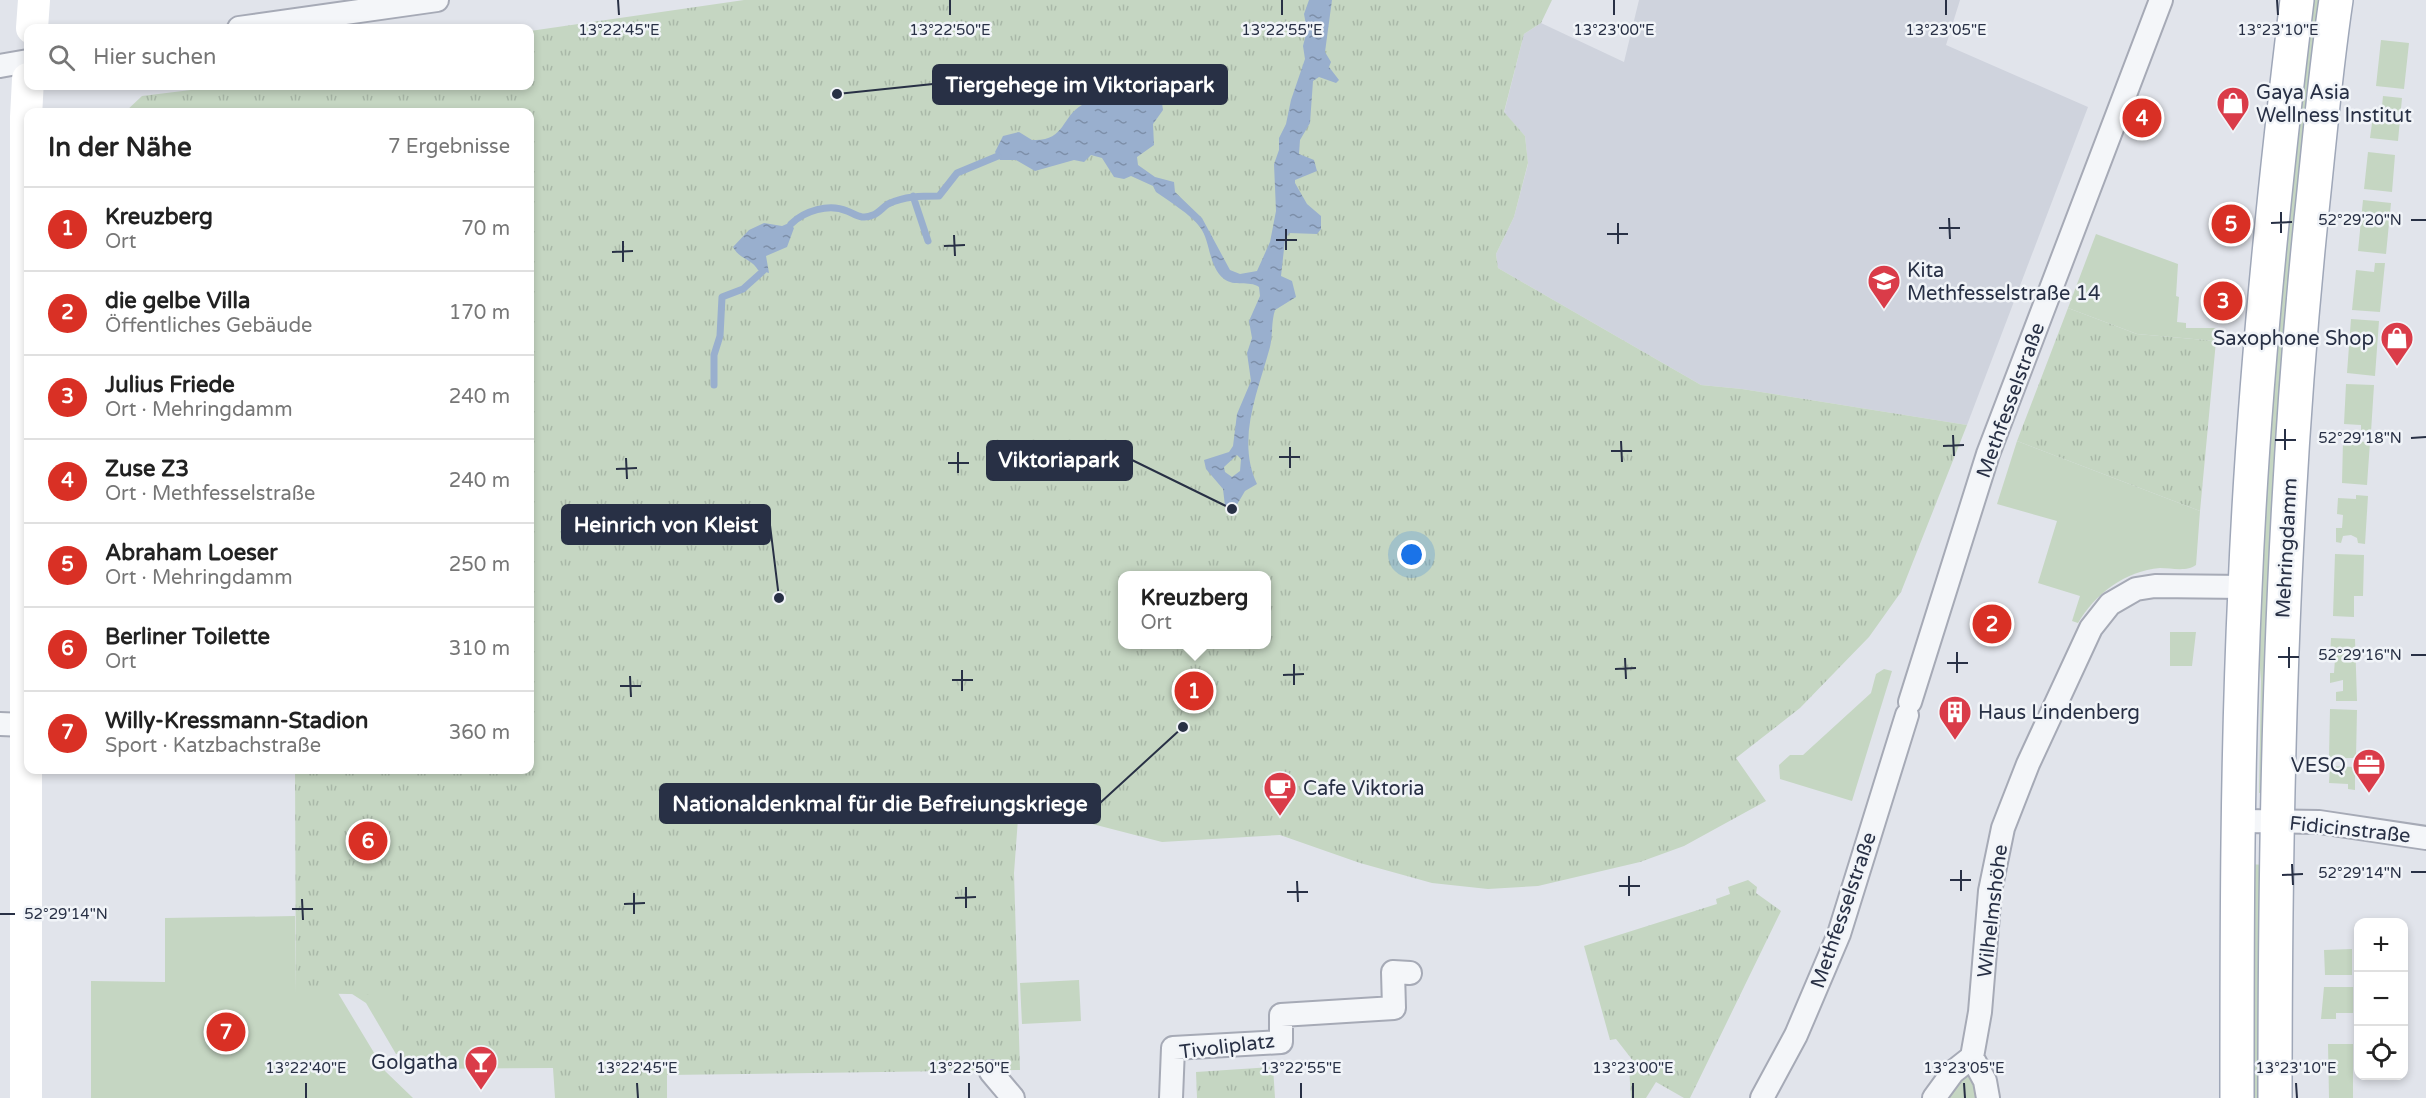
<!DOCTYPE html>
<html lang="de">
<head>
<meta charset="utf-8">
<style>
  :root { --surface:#fff; --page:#f6f6f6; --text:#222; --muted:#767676; --line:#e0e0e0; --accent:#d93025 }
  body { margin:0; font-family:"Varela Round",sans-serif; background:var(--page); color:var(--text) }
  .controls { position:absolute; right:18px; bottom:18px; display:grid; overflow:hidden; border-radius:12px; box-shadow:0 3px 9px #0003 }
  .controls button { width:54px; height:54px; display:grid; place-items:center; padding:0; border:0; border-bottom:2px solid var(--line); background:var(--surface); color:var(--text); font:30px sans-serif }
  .you { position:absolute; left:1412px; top:555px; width:21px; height:21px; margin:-15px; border:4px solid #fff; border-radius:50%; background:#1a73e8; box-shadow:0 0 0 9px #1a73e833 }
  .badge { display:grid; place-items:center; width:39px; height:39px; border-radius:50%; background:var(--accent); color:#fff; font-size:20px; font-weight:700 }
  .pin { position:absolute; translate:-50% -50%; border:3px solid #fff; box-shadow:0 2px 6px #0006 }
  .popup { position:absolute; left:1118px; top:571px; width:153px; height:78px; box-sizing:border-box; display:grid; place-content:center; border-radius:12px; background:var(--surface); filter:drop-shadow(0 2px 4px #0005); font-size:20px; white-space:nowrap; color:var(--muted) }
  .popup b { font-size:22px; color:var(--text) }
  .popup::after { content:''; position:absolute; left:50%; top:100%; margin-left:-12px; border:12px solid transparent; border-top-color:var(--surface) }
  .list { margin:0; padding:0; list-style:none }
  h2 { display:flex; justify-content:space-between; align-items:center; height:78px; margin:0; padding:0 24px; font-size:26px }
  h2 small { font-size:20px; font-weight:400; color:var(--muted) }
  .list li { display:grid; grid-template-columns:39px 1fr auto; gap:18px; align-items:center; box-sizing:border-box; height:84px; padding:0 24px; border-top:2px solid var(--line) }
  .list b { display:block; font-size:22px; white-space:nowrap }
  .list p { margin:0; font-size:20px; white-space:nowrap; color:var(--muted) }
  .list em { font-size:20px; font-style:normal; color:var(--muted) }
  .icon { flex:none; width:33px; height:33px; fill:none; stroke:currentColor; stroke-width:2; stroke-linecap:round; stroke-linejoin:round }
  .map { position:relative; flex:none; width:2426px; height:1098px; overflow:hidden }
  .search { position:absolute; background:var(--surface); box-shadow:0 3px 9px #0003; left:24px; top:24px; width:510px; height:66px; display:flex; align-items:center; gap:15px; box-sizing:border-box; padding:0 21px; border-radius:12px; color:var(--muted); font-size:22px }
  .panel { position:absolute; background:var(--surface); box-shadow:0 3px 9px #0003; left:24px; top:108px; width:510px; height:666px; border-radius:12px }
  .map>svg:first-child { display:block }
  .built { fill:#cfd3dd }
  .grass { fill:#c5d6c2 }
  .park { fill:url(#park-tufts); fill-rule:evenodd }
  .water { fill:url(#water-ripples); fill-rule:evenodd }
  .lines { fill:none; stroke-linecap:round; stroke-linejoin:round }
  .stream { stroke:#99afce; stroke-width:7 }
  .minor-casing { stroke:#a6aab6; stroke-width:26 }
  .primary-casing { stroke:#9fa7b8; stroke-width:36 }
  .minor { stroke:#f4f6f9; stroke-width:22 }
  .secondary { stroke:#fff; stroke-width:32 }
  .primary { stroke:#fff; stroke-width:33 }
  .ticks { fill:none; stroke:#283045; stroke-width:2 }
  .labels { text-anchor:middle; stroke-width:5; stroke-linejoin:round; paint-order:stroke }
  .poi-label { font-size:20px; fill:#283045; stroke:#f1f4f8; text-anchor:start }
  .street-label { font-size:20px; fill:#283045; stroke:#f1f4f8 }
  .ticks-label { font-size:15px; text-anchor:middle; fill:#283045; stroke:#f1f4f8; stroke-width:5; stroke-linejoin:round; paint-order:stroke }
  .leader { fill:none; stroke:#283045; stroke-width:2 }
  .callout-dot { fill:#283045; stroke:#f1f4f8; stroke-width:2 }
  .callout { fill:#283045; stroke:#283045; stroke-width:2 }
  .callout-label { font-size:21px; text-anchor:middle; font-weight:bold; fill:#fff }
</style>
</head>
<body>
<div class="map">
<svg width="2426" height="1098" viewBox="0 0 2426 1098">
  <defs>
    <pattern id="park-tufts" width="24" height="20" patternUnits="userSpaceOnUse" patternTransform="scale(1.5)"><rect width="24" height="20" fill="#c5d6c2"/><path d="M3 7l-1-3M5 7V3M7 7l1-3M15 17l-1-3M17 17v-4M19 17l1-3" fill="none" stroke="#a9b8a8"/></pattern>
    <pattern id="water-ripples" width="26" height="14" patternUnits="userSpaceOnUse" patternTransform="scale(1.5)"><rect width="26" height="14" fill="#99afce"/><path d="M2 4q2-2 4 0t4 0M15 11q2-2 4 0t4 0" fill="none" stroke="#7d8fa9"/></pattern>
  </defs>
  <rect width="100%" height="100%" fill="#e1e4eb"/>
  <!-- built -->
  <path class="built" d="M 1639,0 L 1960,0 L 1946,45 L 2088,107 L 1967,425 L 1742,389 L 1701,385 L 1498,268 L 1496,254 L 1514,217 L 1528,164 L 1525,136 L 1504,113 L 1524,34 L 1541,23 L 1624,62 Z"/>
  <!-- grass -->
  <path class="grass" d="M 2310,0 L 2323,0 L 2265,793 L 2259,793 L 2261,681 L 2256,618 L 2272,374 Z
    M 2381,40 L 2409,43 L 2404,89 L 2376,86 Z
    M 2383,96 L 2402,98 L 2398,141 L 2370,138 L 2373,116 L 2381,117 Z
    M 2368,152 L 2395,155 L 2392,192 L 2364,189 Z
    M 2363,200 L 2391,203 L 2386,254 L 2358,251 Z
    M 2096,234 L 2178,264 L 2176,296 L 2179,297 L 2177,322 L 2186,323 L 2186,328 L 2217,328 L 2216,341 L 2137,334 L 2068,308 Z
    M 2375,263 L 2385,263 L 2380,312 L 2352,310 L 2356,270 L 2374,272 Z
    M 2351,319 L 2379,321 L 2375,376 L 2347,373 Z
    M 2346,384 L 2374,385 L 2371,432 L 2361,431 L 2361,425 L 2344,424 Z
    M 2017,441 L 2200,511 L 2196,565 C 2187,572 2171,568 2160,568 C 2125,571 2095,594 2078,623 L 2072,621 L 2080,596 L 2038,583 L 2057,521 L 1997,504 Z
    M 2343,441 L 2370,442 L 2367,485 L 2342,483 Z
    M 2356,495 L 2368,496 L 2365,544 L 2358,543 L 2357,538 L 2351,535 L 2343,536 L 2341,543 L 2336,542 L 2336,528 L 2342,528 L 2343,515 L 2337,514 L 2338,498 L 2356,499 Z
    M 2335,554 L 2364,555 L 2363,596 L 2354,596 L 2354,617 L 2333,616 Z
    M 2170,632 L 2196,632 L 2192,666 L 2170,666 Z
    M 2331,638 L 2355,639 L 2357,701 L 2336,701 L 2336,692 L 2343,691 L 2343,680 L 2330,683 L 2330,673 L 2334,673 L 2335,659 L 2330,658 Z
    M 1884,669 L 1892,671 L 1852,801 L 1780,779 L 1779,765 L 1790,755 L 1803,755 L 1871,693 L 1876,674 Z
    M 2330,709 L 2357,710 L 2356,758 L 2329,758 Z
    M 2330,766 L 2355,767 L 2355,790 L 2348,789 L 2348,784 L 2329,783 Z
    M 2248,864 L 2265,865 L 2265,1098 L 2247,1098 Z
    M 295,916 L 296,993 L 338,993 L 385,1071 L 413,1098 L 91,1098 L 91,981 L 165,982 L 165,918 Z
    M 2352,949 L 2352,975 L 2325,975 L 2324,950 Z
    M 364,965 L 406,997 L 408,1053 L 396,1054 L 366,1003 L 349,992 Z
    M 1079,980 L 1081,1021 L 1022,1024 L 1020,983 Z
    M 2324,987 L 2353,987 L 2353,1013 L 2336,1013 L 2336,1019 L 2321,1019 Z
    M 2328,1044 L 2353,1044 L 2353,1098 L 2329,1098 Z
    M 1964,1074 L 1971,1075 L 1982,1098 L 1943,1098 Z"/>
  <!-- park -->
  <path class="park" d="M 744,0 L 1552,0 L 1541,23 L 1524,34 L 1504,112 L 1525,136 L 1528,163 L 1514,217 L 1496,254 L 1498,268 L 1701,385 L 1742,389 L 1967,425 L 1901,592 L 1869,637 L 1800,708 L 1736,758 L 1766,801 L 1684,846 L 1640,862 L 1538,886 L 1488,889 L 1432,883 L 1360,863 L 1280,835 L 1162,842 L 1019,805 L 1014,873 L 1020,1070 L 667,1075 L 667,1098 L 555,1098 L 553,1068 L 401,1069 L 401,995 L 296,993 L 295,770 L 530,770 L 530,112 L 125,112 L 142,96 L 223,86 L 530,86 L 530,31 ZM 1122,576 L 1266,576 L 1266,644 L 1122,644 Z
    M 2068,308 L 2137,334 L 2216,341 L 2200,511 L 2017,441 Z
    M 1748,880 L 1757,887 L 1756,893 L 1781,911 L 1690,1098 L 1684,1098 L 1656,1082 L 1646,1098 L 1631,1098 L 1629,1067 L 1634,1062 L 1616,1039 L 1610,1040 L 1584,946 L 1717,904 L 1716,899 L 1730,894 L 1728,887 Z
    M 1273,1067 L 1275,1098 L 1197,1098 L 1196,1072 Z"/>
  <!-- water -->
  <path class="water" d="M 1309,0 L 1332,0 L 1325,52 L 1331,62 L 1329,67 L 1339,80 L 1336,83 L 1319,77 L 1313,81 L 1310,123 L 1300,140 L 1299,154 L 1314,160 L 1317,171 L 1295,180 L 1295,183 L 1307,204 L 1321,216 L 1321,229 L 1317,234 L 1289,233 L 1285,240 L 1281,276 L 1292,281 L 1296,297 L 1275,310 C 1271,323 1273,334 1270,347 C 1258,392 1236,439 1257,484 L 1245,491 L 1235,508 L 1225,506 L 1223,489 L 1206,469 L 1204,460 L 1229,452 L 1233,446 L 1237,414 L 1251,381 L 1247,353 L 1252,338 L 1249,321 L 1260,296 L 1259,287 C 1249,280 1234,287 1224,279 C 1208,266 1211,242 1200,227 C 1190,214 1170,202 1156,192 L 1153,186 L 1131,176 L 1124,179 L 1114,177 L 1102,158 L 1091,155 L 1084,162 L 1074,160 L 1035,171 L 1016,160 L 1000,160 L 995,152 L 1003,136 L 1019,132 L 1032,140 C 1065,142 1061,117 1082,105 C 1090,100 1101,102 1110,99 C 1121,95 1130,86 1142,84 L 1162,103 L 1163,110 L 1153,124 L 1154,145 L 1137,157 L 1138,165 L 1155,177 L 1174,182 L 1175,192 L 1202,218 L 1230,270 L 1240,274 L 1257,271 L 1270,242 L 1276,211 L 1274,164 L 1279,150 L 1279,138 L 1286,124 L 1291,100 L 1305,59 L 1303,46 L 1307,30 L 1304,14 ZM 1237,455 L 1241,459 L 1240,471 L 1232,477 L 1225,472 L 1224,467 Z
    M 764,223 L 782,226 L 789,223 L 794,228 L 787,247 L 766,256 L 769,273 L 758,270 C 752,259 739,259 733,247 L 749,230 Z"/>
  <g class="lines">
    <!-- stream -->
    <path class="stream" d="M 913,196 L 928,241
      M 791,224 C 804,211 829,203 847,211 C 857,215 862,220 873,215 C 879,213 883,207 888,204 C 905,196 921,196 939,196 L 957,173 L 998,156
      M 714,385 L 714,355 L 720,336 L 722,297 L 743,289 L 763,271"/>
    <!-- minor casing -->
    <g class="minor-casing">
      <path id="minor" d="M 239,28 L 437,0
        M 0,66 L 28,61
        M 1910,702 L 1988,454 L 2161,0
        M 0,724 L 25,725
        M 2237,821 L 2319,822 L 2426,838
        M 991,1072 L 1013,1098
        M 1171,1098 L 1173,1048 L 1281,1042 L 1281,1015 L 1394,1008 L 1393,972 L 1410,973
        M 1762,1098 L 1796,1035 L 1839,934 L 1907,715
        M 1934,1098 L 1953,1072 L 1972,1057
        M 1988,1098 L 1985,1081 L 1972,1057 L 1980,1012 L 1990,891 L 2003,828 L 2028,764 L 2091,628 L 2110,604 L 2136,589 L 2155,586 L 2245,587"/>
    </g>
    <!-- primary casing -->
    <g class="primary-casing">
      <path id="primary" d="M 2237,1098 C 2237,928 2237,759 2245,589 C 2253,392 2273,196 2297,0
        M 2275,1098 C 2275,804 2281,512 2311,220 C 2319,146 2325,73 2336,0"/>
    </g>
    <!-- minor -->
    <use href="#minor" class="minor"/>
    <!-- secondary -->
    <path class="secondary" d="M 32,28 L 34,0
      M 26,1098 L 26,117 L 28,79"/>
    <!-- primary -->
    <use href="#primary" class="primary"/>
  </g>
  <!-- ticks -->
  <path class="ticks" d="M 618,0 L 619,15M 950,0 L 950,15M 1282,0 L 1282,15M 1614,0 L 1614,15M 1946,0 L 1946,15M 2277,0 L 2278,15M 2281,212 L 2281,233M 1949,218 L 1950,239M 2411,220 L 2426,220M 1618,223 L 1618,244M 2271,223 L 2292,222M 1939,228 L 1960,228M 1286,229 L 1286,250M 1607,234 L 1628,234M 954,235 L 955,256M 1276,240 L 1297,240M 623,241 L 623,262M 944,246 L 965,245M 612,252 L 633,251M 2285,429 L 2285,450M 1953,435 L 1954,456M 2411,438 L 2426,437M 2275,440 L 2296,440M 1621,441 L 1622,462M 1943,446 L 1964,445M 1290,447 L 1290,468M 1611,451 L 1632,451M 958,452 L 958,473M 1279,457 L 1300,457M 626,458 L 627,479M 948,463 L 969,463M 616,469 L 637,468M 2289,647 L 2289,668M 1957,652 L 1957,673M 2411,655 L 2426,655M 2278,657 L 2299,657M 1625,658 L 1626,679M 1947,663 L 1968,663M 1294,664 L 1294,685M 1615,669 L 1636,668M 962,670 L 962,691M 1283,675 L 1304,674M 630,676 L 631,697M 952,680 L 973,680M 620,686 L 641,686M 2292,864 L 2293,885M 1961,870 L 1961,891M 2411,872 L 2426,872M 2282,875 L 2303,874M 1629,876 L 1629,896M 1950,880 L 1971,880M 1297,881 L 1298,902M 1619,886 L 1640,886M 966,887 L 966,908M 1287,892 L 1308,892M 634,893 L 634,914M 955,898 L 976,897M 302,899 L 303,920M 624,904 L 645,903M 292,909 L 313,909M 0,914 L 15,914M 306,1083 L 306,1098M 637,1083 L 638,1098M 969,1083 L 969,1098M 1301,1083 L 1301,1098M 1633,1083 L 1633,1098M 1964,1083 L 1965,1098M 2296,1083 L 2297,1098"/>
  <!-- icons -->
  <defs>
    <g id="shop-pin" transform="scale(1.725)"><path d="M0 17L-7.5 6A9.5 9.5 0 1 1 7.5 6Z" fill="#da3c49" stroke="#f1f4f8"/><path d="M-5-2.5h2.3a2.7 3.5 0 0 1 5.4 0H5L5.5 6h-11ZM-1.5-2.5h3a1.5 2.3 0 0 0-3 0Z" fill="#fff"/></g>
    <g id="school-pin" transform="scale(1.725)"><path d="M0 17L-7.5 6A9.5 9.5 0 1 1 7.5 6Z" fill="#da3c49" stroke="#f1f4f8"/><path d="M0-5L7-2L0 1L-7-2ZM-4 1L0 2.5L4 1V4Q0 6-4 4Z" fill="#fff"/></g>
    <g id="building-pin" transform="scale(1.725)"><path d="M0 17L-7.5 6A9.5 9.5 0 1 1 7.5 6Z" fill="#da3c49" stroke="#f1f4f8"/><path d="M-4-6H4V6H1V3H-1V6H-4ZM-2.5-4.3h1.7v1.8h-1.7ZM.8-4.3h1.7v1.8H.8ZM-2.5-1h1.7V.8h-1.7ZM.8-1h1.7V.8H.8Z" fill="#fff"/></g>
    <g id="office-pin" transform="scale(1.725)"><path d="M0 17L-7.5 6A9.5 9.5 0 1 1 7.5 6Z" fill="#da3c49" stroke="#f1f4f8"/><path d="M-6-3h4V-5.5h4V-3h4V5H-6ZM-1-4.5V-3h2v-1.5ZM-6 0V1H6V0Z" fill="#fff"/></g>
    <g id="cafe-pin" transform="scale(1.725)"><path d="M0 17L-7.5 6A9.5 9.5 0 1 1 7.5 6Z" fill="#da3c49" stroke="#f1f4f8"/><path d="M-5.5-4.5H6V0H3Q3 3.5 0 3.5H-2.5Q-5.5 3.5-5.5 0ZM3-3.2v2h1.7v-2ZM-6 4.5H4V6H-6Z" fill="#fff"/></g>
    <g id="bar-pin" transform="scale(1.725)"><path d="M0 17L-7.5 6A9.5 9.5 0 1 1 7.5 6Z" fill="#da3c49" stroke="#f1f4f8"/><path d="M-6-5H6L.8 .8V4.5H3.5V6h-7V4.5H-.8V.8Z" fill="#fff"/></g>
  </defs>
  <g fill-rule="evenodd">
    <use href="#shop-pin" x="2233" y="103"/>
    <use href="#school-pin" x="1884" y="281"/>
    <use href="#shop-pin" x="2397" y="338"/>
    <use href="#building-pin" x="1955" y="712"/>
    <use href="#office-pin" x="2369" y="765"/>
    <use href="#cafe-pin" x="1280" y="788"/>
    <use href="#bar-pin" x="481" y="1062"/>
  </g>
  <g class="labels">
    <!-- poi labels -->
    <g class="poi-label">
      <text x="2256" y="99">Gaya Asia<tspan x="2256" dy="23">Wellness Institut</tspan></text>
      <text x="1907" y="277">Kita<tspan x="1907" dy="23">Methfesselstraße 14</tspan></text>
      <text x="2374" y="345" text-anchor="end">Saxophone Shop</text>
      <text x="1978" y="719">Haus Lindenberg</text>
      <text x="2346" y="772" text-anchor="end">VESQ</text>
      <text x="1303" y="795">Cafe Viktoria</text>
      <text x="458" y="1069" text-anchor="end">Golgatha</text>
    </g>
    <!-- street labels -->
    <g class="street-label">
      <text transform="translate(2010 400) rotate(-70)" y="7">Methfesselstraße</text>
      <text transform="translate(2286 548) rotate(-87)" y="7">Mehringdamm</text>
      <text transform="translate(2350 829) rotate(6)" y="7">Fidicinstraße</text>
      <text transform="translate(1843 910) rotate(-71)" y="7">Methfesselstraße</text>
      <text transform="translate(1992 911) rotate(-83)" y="7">Wilhelmshöhe</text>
      <text transform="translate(1227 1046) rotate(-7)" y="7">Tivoliplatz</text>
    </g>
  </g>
  <g class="ticks-label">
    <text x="619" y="35">13°22'45"E</text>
    <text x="950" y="35">13°22'50"E</text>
    <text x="1282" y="35">13°22'55"E</text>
    <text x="1614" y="35">13°23'00"E</text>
    <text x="1946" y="35">13°23'05"E</text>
    <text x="2278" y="35">13°23'10"E</text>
    <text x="2360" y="225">52°29'20"N</text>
    <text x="2360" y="443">52°29'18"N</text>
    <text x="2360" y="660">52°29'16"N</text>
    <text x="2360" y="878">52°29'14"N</text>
    <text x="66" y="919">52°29'14"N</text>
    <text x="306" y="1073">13°22'40"E</text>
    <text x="637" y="1073">13°22'45"E</text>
    <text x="969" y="1073">13°22'50"E</text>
    <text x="1301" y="1073">13°22'55"E</text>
    <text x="1633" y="1073">13°23'00"E</text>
    <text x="1964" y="1073">13°23'05"E</text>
    <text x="2296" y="1073">13°23'10"E</text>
  </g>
  <!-- callouts -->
  <path class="leader" d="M837 94L933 84M1232 509L1132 460M779 598L770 525M1183 727L1100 803"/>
  <g class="callout-dot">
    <circle cx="837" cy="94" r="6"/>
    <circle cx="1232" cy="509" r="6"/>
    <circle cx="779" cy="598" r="6"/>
    <circle cx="1183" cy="727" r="6"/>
  </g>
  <g class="callout">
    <rect x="933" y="65" width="294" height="39" rx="6"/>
    <rect x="987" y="441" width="145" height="39" rx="6"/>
    <rect x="562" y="505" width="208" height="39" rx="6"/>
    <rect x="660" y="784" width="440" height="39" rx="6"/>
  </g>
  <g class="callout-label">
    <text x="1080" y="92">Tiergehege im Viktoriapark</text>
    <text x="1059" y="467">Viktoriapark</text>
    <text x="666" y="532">Heinrich von Kleist</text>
    <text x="880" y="811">Nationaldenkmal für die Befreiungskriege</text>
  </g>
</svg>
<div class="controls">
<button>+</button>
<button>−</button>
<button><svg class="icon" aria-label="locate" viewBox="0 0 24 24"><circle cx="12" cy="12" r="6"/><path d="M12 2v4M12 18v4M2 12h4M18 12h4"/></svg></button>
</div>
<div class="you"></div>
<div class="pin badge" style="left:1194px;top:691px">1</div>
<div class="popup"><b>Kreuzberg</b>Ort</div>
<div class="pin badge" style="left:1992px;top:624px">2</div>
<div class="pin badge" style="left:2223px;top:301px">3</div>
<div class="pin badge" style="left:2142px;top:118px">4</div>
<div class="pin badge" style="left:2231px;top:224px">5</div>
<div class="pin badge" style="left:368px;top:841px">6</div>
<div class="pin badge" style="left:226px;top:1032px">7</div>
<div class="search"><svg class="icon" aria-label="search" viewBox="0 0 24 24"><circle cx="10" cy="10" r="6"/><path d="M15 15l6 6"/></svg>Hier suchen</div>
<section class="panel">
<h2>In der Nähe<small>7 Ergebnisse</small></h2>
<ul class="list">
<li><span class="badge">1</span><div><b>Kreuzberg</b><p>Ort</p></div><em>70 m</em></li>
<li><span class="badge">2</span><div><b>die gelbe Villa</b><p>Öffentliches Gebäude</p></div><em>170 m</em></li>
<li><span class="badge">3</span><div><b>Julius Friede</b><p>Ort · Mehringdamm</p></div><em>240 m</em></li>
<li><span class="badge">4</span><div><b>Zuse Z3</b><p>Ort · Methfesselstraße</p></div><em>240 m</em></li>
<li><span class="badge">5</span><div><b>Abraham Loeser</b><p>Ort · Mehringdamm</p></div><em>250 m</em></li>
<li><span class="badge">6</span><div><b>Berliner Toilette</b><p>Ort</p></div><em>310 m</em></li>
<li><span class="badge">7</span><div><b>Willy-Kressmann-Stadion</b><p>Sport · Katzbachstraße</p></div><em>360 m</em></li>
</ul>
</section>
</div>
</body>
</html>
